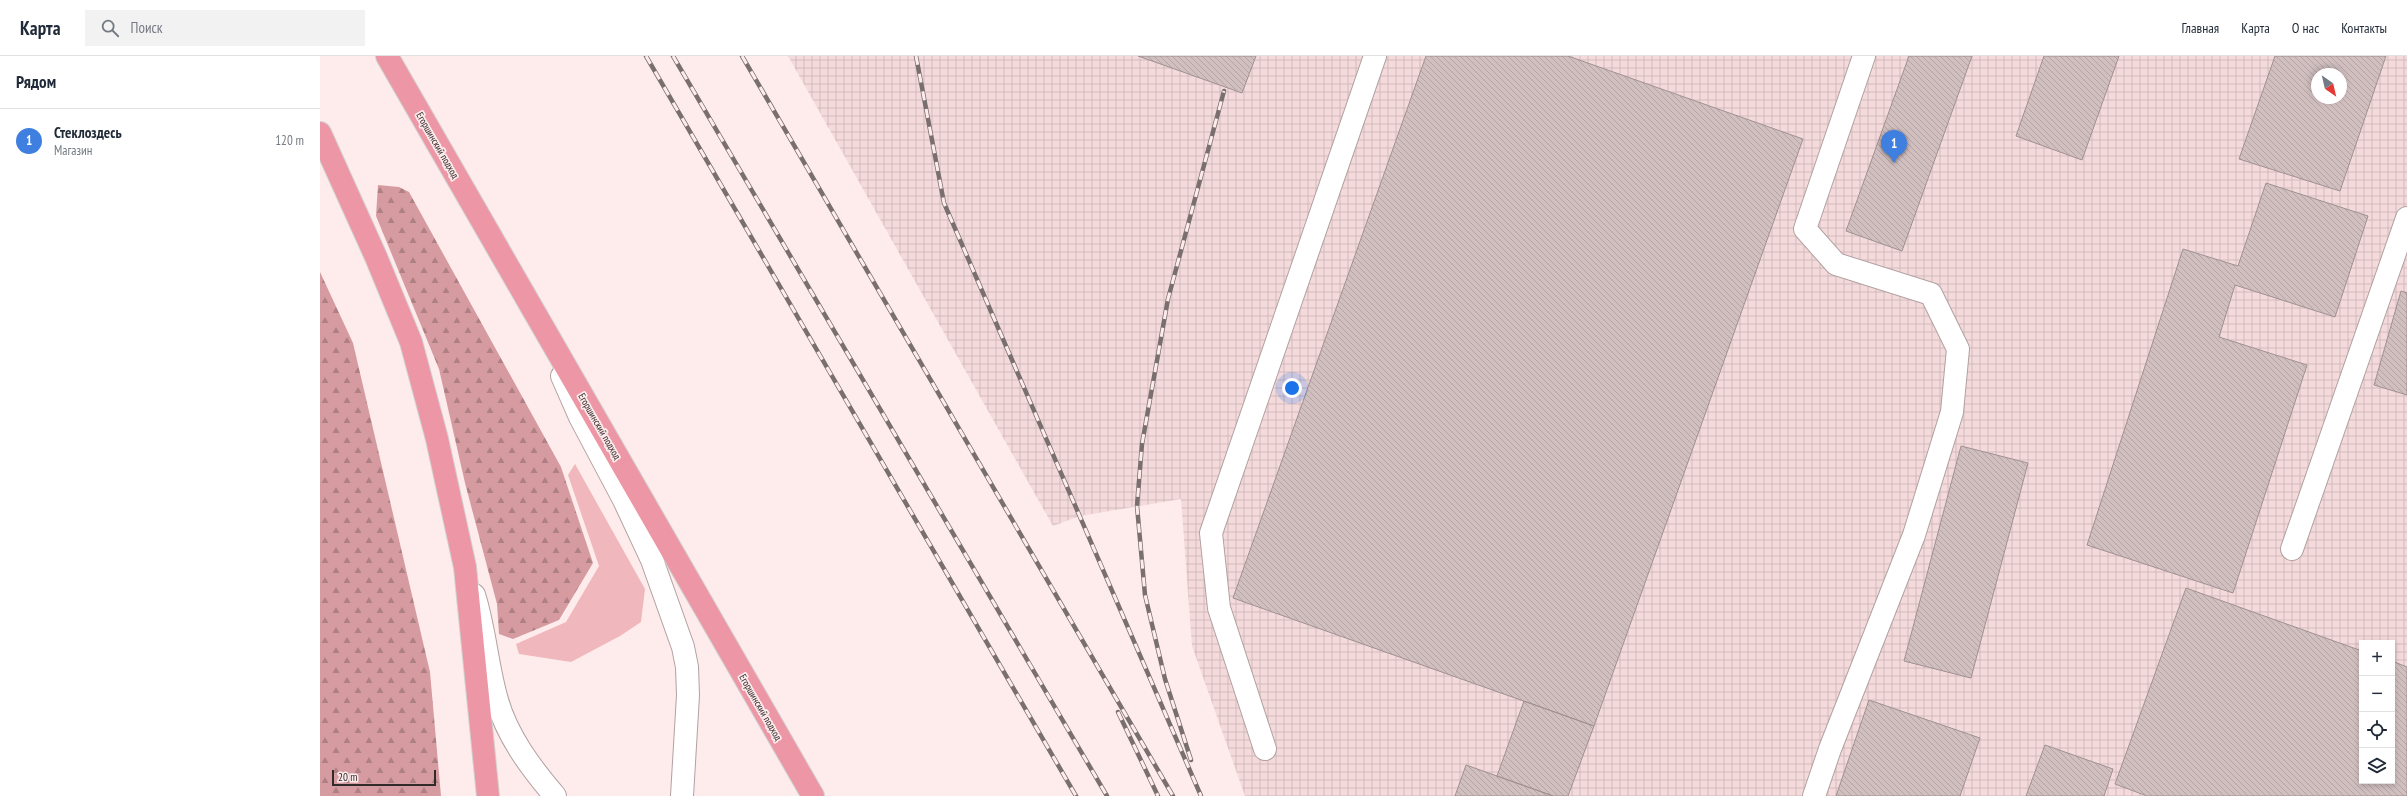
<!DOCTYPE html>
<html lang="ru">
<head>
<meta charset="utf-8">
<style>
  :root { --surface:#fff; --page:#f2f2f3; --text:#1f2937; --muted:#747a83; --line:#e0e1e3; --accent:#0a89ab }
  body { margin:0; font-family:"PT Sans Narrow",sans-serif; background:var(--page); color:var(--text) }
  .controls { position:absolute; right:12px; bottom:12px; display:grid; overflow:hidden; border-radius:0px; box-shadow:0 2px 6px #0003 }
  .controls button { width:36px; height:36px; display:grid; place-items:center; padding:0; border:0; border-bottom:1px solid var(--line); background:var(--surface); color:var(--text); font:20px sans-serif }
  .compass { position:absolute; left:1991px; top:12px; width:36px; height:36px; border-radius:50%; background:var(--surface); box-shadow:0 2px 6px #0003; rotate:146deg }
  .scale { position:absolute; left:12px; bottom:10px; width:104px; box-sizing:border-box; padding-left:4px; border:2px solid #322b2b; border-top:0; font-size:11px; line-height:14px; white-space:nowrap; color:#322b2b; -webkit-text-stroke:3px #feebec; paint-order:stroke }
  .you { position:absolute; left:972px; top:332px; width:14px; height:14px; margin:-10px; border:3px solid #fff; border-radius:50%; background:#1a73e8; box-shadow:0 0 0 6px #1a73e833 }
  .badge { display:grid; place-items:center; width:26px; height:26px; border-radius:50%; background:var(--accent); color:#fff; font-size:13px; font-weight:700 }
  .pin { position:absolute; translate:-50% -33px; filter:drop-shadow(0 1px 2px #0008) }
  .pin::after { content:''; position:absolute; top:21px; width:14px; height:12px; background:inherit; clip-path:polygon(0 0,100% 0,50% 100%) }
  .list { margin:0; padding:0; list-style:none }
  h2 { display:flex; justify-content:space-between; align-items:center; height:52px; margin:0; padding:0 16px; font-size:17px }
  h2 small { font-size:13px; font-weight:400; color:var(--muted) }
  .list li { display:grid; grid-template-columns:26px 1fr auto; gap:12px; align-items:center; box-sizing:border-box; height:64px; padding:0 16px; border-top:1px solid var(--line) }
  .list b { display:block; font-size:15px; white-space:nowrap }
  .list p { margin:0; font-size:13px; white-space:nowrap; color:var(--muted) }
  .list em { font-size:13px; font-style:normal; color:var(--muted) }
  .icon { flex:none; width:22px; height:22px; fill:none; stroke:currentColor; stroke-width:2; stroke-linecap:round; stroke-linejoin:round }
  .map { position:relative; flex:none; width:2087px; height:740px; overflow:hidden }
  header { display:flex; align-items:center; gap:24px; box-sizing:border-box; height:56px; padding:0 20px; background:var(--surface); border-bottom:1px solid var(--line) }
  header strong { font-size:19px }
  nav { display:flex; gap:22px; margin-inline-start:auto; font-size:14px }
  .search { width:280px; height:36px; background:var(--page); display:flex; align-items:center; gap:10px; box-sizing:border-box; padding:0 14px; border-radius:0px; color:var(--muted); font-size:15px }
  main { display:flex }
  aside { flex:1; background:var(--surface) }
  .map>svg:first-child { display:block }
  .industrial { fill:url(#industrial-grid); fill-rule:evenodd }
  .grass { fill:#f0b8bc }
  .forest { fill:url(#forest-firs) }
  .building { fill:url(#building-back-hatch); stroke:#a09091; fill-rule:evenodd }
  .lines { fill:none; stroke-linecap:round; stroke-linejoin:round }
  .minor-casing { stroke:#b2a1a2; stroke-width:24 }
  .major-casing { stroke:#d2d0d0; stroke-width:24 }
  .minor { stroke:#fff; stroke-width:22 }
  .major { stroke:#ed96a5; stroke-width:22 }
  .rail-casing { stroke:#7a6f6f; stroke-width:4.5 }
  .rail { stroke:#feebec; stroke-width:3; stroke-dasharray:9; stroke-linecap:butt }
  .labels { text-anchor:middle; stroke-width:3.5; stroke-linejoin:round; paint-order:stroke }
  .street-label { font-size:10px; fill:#322b2b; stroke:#feebec }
</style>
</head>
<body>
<header>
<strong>Карта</strong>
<div class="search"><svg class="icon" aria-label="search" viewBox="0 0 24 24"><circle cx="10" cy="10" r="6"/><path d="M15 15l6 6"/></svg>Поиск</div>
<nav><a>Главная</a><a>Карта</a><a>О нас</a><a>Контакты</a></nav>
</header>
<main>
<aside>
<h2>Рядом<small></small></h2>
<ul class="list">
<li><span class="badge" style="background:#3f7fe0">1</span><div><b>Стеклоздесь</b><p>Магазин</p></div><em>120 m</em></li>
</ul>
</aside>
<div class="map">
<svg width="2087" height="740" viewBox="0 0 2087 740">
  <defs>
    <pattern id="industrial-grid" width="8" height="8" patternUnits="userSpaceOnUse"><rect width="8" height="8" fill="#f5dadc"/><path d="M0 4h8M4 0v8" fill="none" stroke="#d2bbbd"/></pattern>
    <pattern id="forest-firs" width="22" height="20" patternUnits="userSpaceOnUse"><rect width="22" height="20" fill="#d69ba0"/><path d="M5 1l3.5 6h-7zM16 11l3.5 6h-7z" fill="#ae7f83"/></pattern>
    <pattern id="building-back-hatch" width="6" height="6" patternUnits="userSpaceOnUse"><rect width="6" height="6" fill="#d1bfc0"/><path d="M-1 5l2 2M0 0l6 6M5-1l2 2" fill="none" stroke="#b4a4a5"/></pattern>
  </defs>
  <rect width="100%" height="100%" fill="#feebec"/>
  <!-- industrial -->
  <path class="industrial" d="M 468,0 L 2087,0 L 2087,740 L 925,740 L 872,590 L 861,443 L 760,460 L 733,470 ZM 1997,18 L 2021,18 L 2021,42 L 1997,42 ZM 2042,587 L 2072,587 L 2072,725 L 2042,725 Z"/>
  <!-- grass -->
  <path class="grass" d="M 255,408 L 325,533 L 321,566 L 300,580 L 251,606 L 199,598 L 196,588 L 246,566 L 279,510 L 248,419 Z"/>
  <!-- forest -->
  <path class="forest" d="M 58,129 L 79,131 L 89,136 L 241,411 L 273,507 L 239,564 L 193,583 L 179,578 L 177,548 L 145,427 L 119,313 L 56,160 Z
    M 0,216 L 33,287 L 110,616 L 121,740 L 0,740 Z"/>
  <!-- building -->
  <path class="building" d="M 818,0 L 936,0 L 922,37 Z
    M 1106,0 L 1248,0 L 1483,83 L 1274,670 L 913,542 Z
    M 1589,0 L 1652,0 L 1582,195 L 1526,175 Z
    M 1724,0 L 1799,0 L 1762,104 L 1696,80 Z
    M 1955,0 L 2066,0 L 2020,135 L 1919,103 ZM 1997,18 L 2021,18 L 2021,42 L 1997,42 Z
    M 1946,127 L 2048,160 L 2015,261 L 1915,229 L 1899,281 L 1987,309 L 1913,537 L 1767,489 L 1863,193 L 1918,210 Z
    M 2081,235 L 2087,237 L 2087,339 L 2054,329 Z
    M 1641,390 L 1708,407 L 1651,622 L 1584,605 Z
    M 1866,532 L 2042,595 L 2042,725 L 2072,725 L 2072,605 L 2087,611 L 2087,740 L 1827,740 L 1795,728 Z
    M 1549,644 L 1660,682 L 1640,740 L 1516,740 Z
    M 1204,645 L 1274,670 L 1248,740 L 1233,740 L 1177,720 Z
    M 1725,689 L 1793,713 L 1784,740 L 1706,740 Z
    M 1146,709 L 1177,720 L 1233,740 L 1135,740 Z"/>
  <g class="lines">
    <!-- minor casing -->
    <g class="minor-casing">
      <path id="minor" d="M 242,320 L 260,361 L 304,444 L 332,504 L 363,591 L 367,611 L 368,639 L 362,740
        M 1972,493 L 2087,162
        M 154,539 C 165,573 167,610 177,644 C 187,680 211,712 235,740
        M 945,693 L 899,552 L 891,477 L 1055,0
        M 1494,740 L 1510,693 L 1594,479 L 1632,356 L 1638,293 L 1611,238 L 1516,208 L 1485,173 L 1544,0"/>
    </g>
    <!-- major casing -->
    <g class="major-casing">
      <path id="major" d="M 67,0 L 493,740
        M 0,77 L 56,201 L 91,286 L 117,383 L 145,511 L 168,740"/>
    </g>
    <!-- minor -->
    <use href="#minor" class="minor"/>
    <!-- major -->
    <use href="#major" class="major"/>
    <!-- rail casing -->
    <g class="rail-casing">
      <path id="rail" d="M 326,0 L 756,740
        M 353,0 L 787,740
        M 422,0 L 853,740
        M 596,0 L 624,147 L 881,740
        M 798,656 L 838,740
        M 871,704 L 845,623 L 825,539 L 817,450 L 822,388 L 848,243 L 904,35"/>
    </g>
    <!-- rail -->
    <use href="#rail" class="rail"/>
  </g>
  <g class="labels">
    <!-- street labels -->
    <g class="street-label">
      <text transform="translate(118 89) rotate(60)" y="4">Егоршинский подход</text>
      <text transform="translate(280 370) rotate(60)" y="4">Егоршинский подход</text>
      <text transform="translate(441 651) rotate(60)" y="4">Егоршинский подход</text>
    </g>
  </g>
</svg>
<div class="controls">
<button>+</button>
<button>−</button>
<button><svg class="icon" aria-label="locate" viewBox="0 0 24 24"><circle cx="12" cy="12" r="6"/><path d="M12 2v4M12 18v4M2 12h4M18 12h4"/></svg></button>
<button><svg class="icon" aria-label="layers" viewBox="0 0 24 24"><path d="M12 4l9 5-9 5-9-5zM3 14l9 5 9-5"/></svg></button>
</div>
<svg class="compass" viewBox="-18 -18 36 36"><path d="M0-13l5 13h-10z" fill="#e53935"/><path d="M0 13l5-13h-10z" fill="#747a83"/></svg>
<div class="scale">20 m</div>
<div class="you"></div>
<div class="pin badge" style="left:1574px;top:107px;background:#3f7fe0">1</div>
</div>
</main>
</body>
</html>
